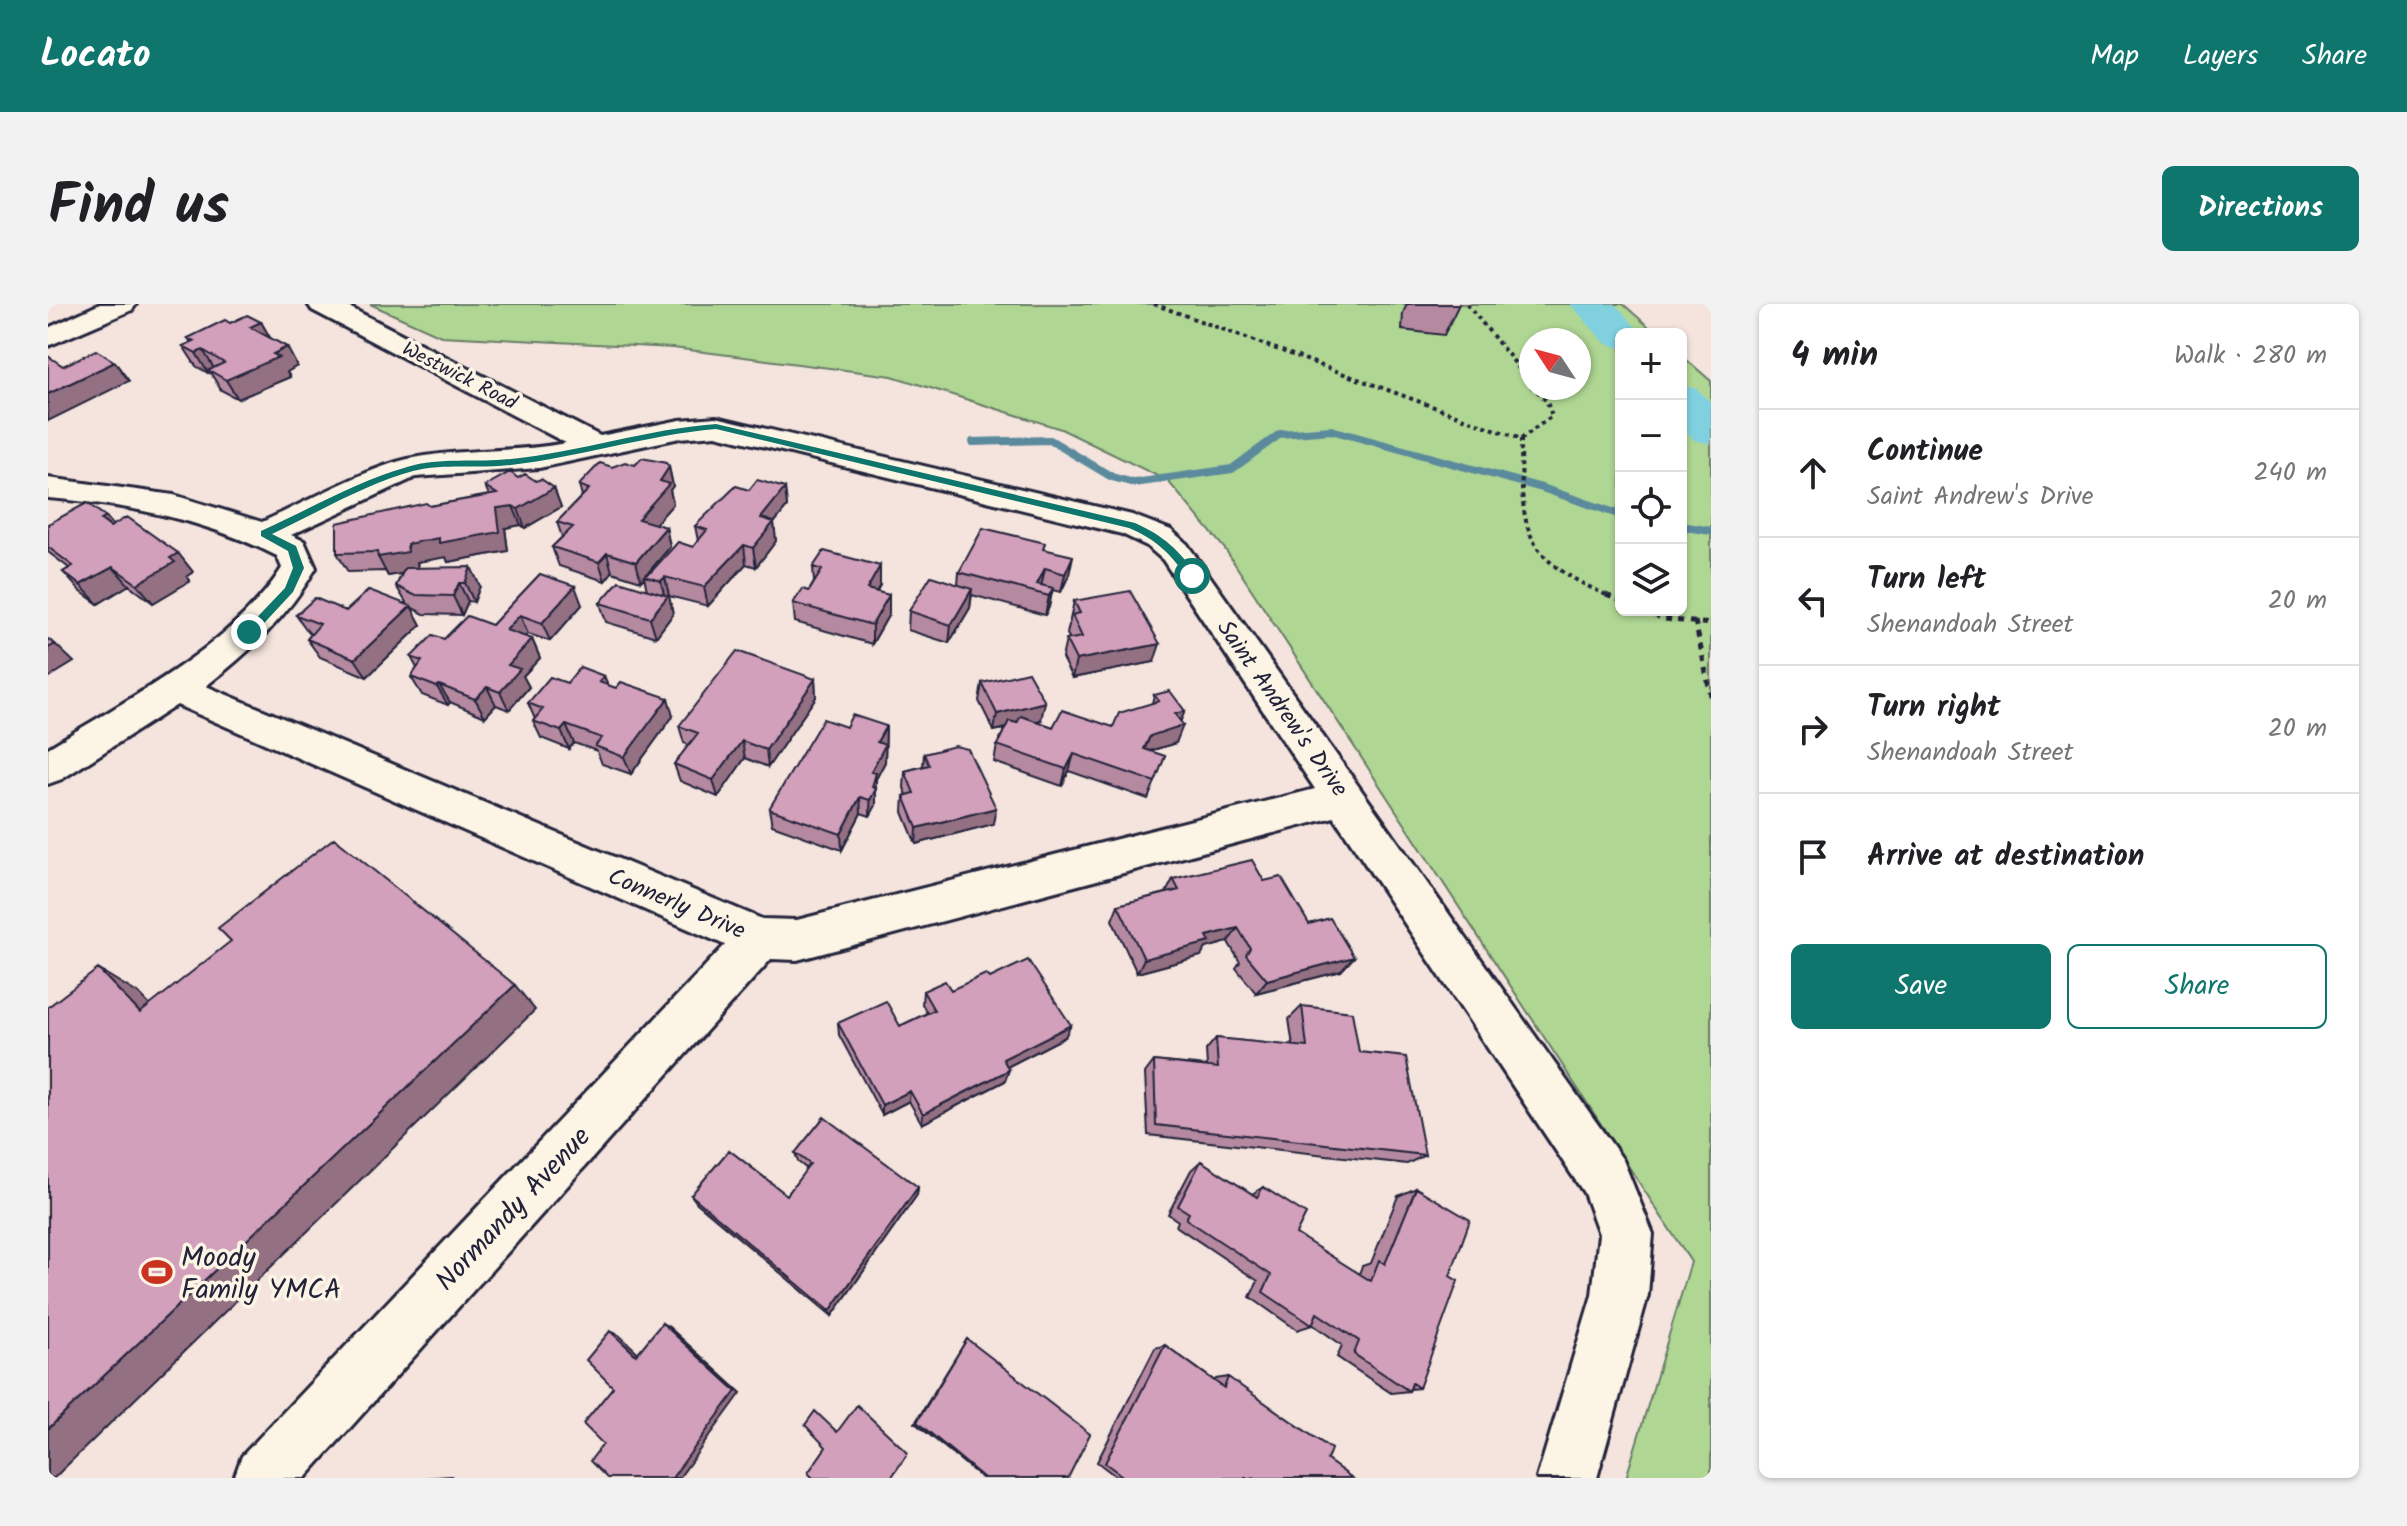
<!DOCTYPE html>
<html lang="en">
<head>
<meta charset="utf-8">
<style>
  :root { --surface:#fff; --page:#f2f2f2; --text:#202124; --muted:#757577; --line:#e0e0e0; --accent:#0f766e }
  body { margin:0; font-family:Kalam,sans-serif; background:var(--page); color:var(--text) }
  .controls { position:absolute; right:24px; top:24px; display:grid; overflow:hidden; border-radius:12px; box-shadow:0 2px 6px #0004 }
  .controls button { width:72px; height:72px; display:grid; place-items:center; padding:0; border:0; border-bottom:2px solid var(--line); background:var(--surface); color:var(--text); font:40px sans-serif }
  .compass { position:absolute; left:1471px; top:24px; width:72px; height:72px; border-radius:50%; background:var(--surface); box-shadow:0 2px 6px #0004; rotate:306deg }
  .stop { position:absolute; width:24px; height:24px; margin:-18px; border:6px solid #0f766e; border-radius:50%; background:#fff }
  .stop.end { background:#0f766e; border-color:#fff; box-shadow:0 2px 8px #0008 }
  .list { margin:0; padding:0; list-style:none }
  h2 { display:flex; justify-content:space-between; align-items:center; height:104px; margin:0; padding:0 32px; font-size:34px }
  h2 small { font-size:26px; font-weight:400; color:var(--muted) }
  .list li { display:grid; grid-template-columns:52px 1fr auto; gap:24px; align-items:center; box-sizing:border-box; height:128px; padding:0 32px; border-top:2px solid var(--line) }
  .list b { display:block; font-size:30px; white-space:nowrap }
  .list p { margin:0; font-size:26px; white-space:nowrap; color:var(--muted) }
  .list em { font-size:26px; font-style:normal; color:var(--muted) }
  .actions { display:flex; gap:16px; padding:24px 32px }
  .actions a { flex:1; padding:18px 0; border:2px solid var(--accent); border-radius:12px; text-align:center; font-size:28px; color:var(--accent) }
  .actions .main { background:var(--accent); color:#fff }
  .icon { flex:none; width:44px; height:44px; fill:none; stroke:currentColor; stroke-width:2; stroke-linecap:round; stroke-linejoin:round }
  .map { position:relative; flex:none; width:1663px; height:1174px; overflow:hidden; border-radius:12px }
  header { display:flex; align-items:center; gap:48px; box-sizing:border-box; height:112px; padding:0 40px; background:var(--accent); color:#fff }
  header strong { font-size:38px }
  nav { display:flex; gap:44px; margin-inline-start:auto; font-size:28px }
  .intro { display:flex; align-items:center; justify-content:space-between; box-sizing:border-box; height:192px; padding:0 48px }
  h1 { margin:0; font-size:56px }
  .button { padding:20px 36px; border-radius:12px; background:var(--accent); color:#fff; font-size:28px; font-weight:700 }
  main { display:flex; gap:48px; padding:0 48px }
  aside { flex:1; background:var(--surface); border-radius:12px; box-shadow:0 2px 6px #0004 }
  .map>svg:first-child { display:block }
  .green { fill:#afd693; stroke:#687c67; stroke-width:2; fill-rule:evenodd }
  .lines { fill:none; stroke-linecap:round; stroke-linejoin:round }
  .stream { stroke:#5b8a9d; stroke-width:8 }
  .river { fill:#81d0df; fill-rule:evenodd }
  .minor-casing { stroke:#22223b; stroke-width:6 }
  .path-far1 { stroke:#22223b; stroke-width:4; stroke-dasharray:4 4; stroke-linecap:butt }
  .path { stroke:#22223b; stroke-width:5; stroke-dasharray:6 6; stroke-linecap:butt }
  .minor { fill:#fcf5e5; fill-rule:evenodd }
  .wall { fill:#b58aa1; stroke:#22223b; stroke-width:2 }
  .shaded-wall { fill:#947083; stroke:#22223b; stroke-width:2 }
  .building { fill:#d3a0bb; stroke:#22223b; stroke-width:2 }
  .route { fill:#0f766e }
  .labels { text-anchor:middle; stroke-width:7; stroke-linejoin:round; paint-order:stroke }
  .far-street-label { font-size:20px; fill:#22223b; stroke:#fcf5e5 }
  .street-label { font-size:24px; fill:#22223b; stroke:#fcf5e5 }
  .near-street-label { font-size:28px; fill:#22223b; stroke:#fcf5e5 }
  .near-poi-label { font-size:28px; fill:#22223b; stroke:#fcf5e5; text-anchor:start }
</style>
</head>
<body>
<header>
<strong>Locato</strong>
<nav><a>Map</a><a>Layers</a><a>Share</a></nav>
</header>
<div class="intro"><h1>Find us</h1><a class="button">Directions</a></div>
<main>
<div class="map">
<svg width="1663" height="1174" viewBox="0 0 1663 1174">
  <rect width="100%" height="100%" fill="#f4e4dd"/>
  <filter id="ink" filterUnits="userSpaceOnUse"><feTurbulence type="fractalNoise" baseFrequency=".0125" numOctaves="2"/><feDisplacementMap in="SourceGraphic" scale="16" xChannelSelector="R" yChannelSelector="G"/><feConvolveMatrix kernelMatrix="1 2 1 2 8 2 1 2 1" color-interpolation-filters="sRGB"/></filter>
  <g filter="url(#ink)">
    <!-- green -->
    <path class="green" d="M 322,0 L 1575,0 L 1609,30 L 1573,30 L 1573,306 L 1633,306 L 1633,51 L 1663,77 L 1663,1174 L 1578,1174 L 1643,958 L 1177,245 L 1120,177 L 1013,125 L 844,72 L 625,44 L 393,32 ZM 1483,36 L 1531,36 L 1531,84 L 1483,84 Z"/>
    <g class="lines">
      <!-- stream -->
      <path class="stream" d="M 925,138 L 1002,136 L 1064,173 L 1086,179 L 1184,165 L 1232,130 L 1283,126 L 1494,184 L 1573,211
        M 1633,222 L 1663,227"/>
      <!-- river -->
      <path class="river" d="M 1522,0 L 1567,0 L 1594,30 L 1573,30 L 1573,44 L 1558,40 Z
        M 1633,81 L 1649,85 L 1663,99 L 1663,140 L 1646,136 L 1633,122 Z"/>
      <!-- minor casing -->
      <g class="minor-casing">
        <path id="minor" d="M 52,0 L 88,0 L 84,6 L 0,42 L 0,24 Z
          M 260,0 L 295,0 L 552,132 L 632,116 L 668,113 L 1084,211 L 1123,226 L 1139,240 L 1575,856 L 1605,930 L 1600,991 L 1549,1174 L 1489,1174 L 1544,991 L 1551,930 L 1536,889 L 1286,513 L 749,656 L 723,655 L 257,1174 L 186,1174 L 194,1152 L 677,641 L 129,401 L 14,475 L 0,480 L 0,444 C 78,396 185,342 234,264 L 229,252 C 156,215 81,201 0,194 L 0,174 L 126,191 L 214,218 C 257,199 316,165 360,155 C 412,144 466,149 518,139 L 264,6 ZM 668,131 L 1074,230 L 1099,242 L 1115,256 L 1267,485 L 749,616 L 714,615 L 158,382 C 203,347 239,313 268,264 L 256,237 L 243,231 L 368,173 L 491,164 L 632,134 Z"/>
      </g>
      <!-- path-far1 -->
      <path class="path-far1" d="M 1106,0 L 1473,135
        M 1419,0 L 1483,79
        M 1473,135 C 1474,228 1471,253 1563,293
        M 1473,135 L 1504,112 L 1499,98 L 1487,84"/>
      <!-- path -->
      <path class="path" d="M 1558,291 L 1573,297
        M 1595,306 L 1616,315 L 1663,320
        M 1647,317 L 1663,392"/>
      <!-- minor -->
      <use href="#minor" class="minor"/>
    </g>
    <!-- wall -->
    <path class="wall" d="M 1359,0 L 1411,0 L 1396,31 L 1354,26 L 1355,9 Z
      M 213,18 L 222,34 L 249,62 L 239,68 L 242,73 L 190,95 L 173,86 L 162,68 L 160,69 L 148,62 L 135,42 L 143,39 L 140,34 L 182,19 Z
      M 587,161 L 621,163 L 625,182 L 622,186 L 625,200 L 607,220 L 618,223 L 622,243 L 598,271 L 645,243 L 650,237 L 647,222 L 701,186 L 737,184 L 739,203 L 726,219 L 728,237 L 708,263 L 698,260 L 660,302 L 621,292 L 620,293 L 625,310 L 608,333 L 558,318 L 552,299 L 599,286 L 596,273 L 593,277 L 564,268 L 557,277 L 511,262 L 504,243 L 514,233 L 509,218 L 534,192 L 531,181 L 564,163 Z
      M 470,174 L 488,177 L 506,184 L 513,203 L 477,224 L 473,221 L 457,224 L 460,247 L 400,258 L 398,253 L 369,258 L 370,264 L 432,282 L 426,298 L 420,297 L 414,311 L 376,310 L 363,303 L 373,321 L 319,373 L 272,353 L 259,335 L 263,330 L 261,329 L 248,311 L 359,300 L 348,282 L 354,270 L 340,272 L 337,267 L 300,268 L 289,249 L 382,202 L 441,191 L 437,182 Z
      M 58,213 L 65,221 L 130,249 L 145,268 L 139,272 L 142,277 L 105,299 L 81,281 L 50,300 L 32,287 L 15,268 L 21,264 L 0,248 L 0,220 Z
      M 996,245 L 1021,271 L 1013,288 L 1004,286 L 1001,303 L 997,311 L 924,291 L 922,304 L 901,339 L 860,326 L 861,307 L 910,281 L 911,268 Z
      M 765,263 L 832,281 L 828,288 L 841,310 L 824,340 L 747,318 L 745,299 L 761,287 L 766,278 Z
      M 492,270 L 534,301 L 502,337 L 480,330 L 477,333 L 484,335 L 492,354 L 475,372 L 481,383 L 461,406 L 448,401 L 437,413 L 402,398 L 400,401 L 374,391 L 363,373 L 369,364 L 363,353 L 396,335 L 444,321 Z
      M 1026,297 L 1106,358 L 1024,374 L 1014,354 L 1018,336 L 1022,335 L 1019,330 Z
      M 556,372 L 560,381 L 625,412 L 583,470 L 554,460 L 549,447 L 526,439 L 521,445 L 493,434 L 485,417 L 487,415 L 480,399 L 519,379 Z
      M 767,375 L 768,393 L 720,463 L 697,454 L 670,493 L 632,477 L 626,460 L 641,441 L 636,439 L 631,422 Z
      M 934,379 L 993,416 L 988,417 L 1005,423 L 1065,423 L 1104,399 L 1106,391 L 1132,417 L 1128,439 L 1102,447 L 1117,452 L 1100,495 L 1021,467 L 1014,482 L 946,458 L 949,441 L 957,425 L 946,427 L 931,397 Z
      M 838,422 L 837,458 L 828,475 L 828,501 L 822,512 L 813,509 L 794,546 L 724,521 L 721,505 L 798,423 Z
      M 876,450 L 945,520 L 868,540 L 855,508 L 856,492 L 859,491 L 856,484 L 857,467 L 875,462 Z
      M 1125,575 L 1216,577 L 1261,620 L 1306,653 L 1293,667 L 1208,689 L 1188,664 L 1192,658 L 1180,638 L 1158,644 L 1153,652 L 1089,669 L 1064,616 L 1070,601 L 1118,589 Z
      M 942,674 L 1017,733 L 959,763 L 957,777 L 874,820 L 861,797 L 834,811 L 791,731 L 790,719 L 852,722 L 879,709 L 874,700 L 875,687 L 903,686 Z
      M 1254,702 L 1311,748 L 1377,851 L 1359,860 L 1100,831 L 1097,769 L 1106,757 L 1159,762 L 1158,746 L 1168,734 L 1245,742 L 1241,715 Z
      M 747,849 L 870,883 L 869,891 L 784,1012 L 649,899 L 643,891 L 739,891 L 759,865 L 750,858 Z
      M 1153,857 L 1204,890 L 1215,883 L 1248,930 L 1311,970 L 1314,962 L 1323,959 L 1350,892 L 1368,884 L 1402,972 L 1371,1084 L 1362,1085 L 1361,1087 L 1343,1089 L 1289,1053 L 1294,1041 L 1264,1020 L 1264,1021 L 1249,1026 L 1202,993 L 1210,977 L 1128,922 L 1130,917 L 1120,910 L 1143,866 Z
      M 919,1035 L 1020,1174 L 934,1174 L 867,1119 Z
      M 1117,1041 L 1167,1077 L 1168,1075 L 1180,1073 L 1279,1156 L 1304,1174 L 1070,1174 L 1049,1158 L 1107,1044 Z"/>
    <!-- shaded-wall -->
    <path class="shaded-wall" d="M 213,18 L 224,37 L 202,23 Z
      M 239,43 L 249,62 L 239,68 L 242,73 L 190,95 L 178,76 Z
      M 155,46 L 167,66 L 160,69 L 148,49 Z
      M 67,58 L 81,77 L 0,117 L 0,90 Z
      M 621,163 L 625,182 L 622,186 L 625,200 L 595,234 L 590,215 L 612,177 Z
      M 506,184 L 513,203 L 477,224 L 470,205 Z
      M 737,184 L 739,203 L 726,219 L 728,237 L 708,263 L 705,244 L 713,214 Z
      M 465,202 L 473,221 L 457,224 L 460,247 L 400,258 L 398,253 L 369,258 L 370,267 L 340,272 L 330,253 L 359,240 L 449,204 Z
      M 58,213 L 74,232 L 53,216 Z
      M 618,223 L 622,243 L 593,277 L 588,258 Z
      M 696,241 L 698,260 L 660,302 L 656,283 Z
      M 130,249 L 145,268 L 139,272 L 142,277 L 105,299 L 89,280 L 122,254 Z
      M 559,249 L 564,268 L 557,277 L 551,258 Z
      M 1025,252 L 1021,271 L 1013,288 L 1017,270 Z
      M 832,262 L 832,281 L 819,304 L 819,285 Z
      M 65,263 L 81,281 L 50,300 L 32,281 Z
      M 423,263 L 432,282 L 426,298 L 417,279 Z
      M 997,264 L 993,283 L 989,280 Z
      M 617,273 L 625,310 L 608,333 L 602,314 L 617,295 L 613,277 Z
      M 411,279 L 420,297 L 414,311 L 405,292 Z
      M 527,282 L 534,301 L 502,337 L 494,319 Z
      M 1005,284 L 1001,303 L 997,311 L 1001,292 Z
      M 924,285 L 922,304 L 901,339 L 903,321 Z
      M 841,291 L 841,310 L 824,340 L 824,321 Z
      M 363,302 L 373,321 L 319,373 L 307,355 Z
      M 472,311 L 480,330 L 466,345 L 458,326 Z
      M 484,335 L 492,354 L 475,372 L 481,383 L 461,406 L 452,388 L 460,361 Z
      M 7,340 L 26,358 L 0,374 L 0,344 Z
      M 1112,340 L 1106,358 L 1024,374 L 1028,356 Z
      M 556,372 L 563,390 L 551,378 Z
      M 767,375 L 768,393 L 720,463 L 718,446 Z
      M 391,381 L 402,398 L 400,401 L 389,383 Z
      M 439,383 L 448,401 L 437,413 L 427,395 Z
      M 620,394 L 625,412 L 583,470 L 576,453 Z
      M 997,398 L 993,416 L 946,427 L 949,410 Z
      M 1137,407 L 1130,423 L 1135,421 L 1128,439 L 1095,449 L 1102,432 L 1127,410 Z
      M 518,421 L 526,439 L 521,445 L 513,427 Z
      M 838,422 L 837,458 L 828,475 L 828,501 L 822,512 L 823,468 L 829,438 Z
      M 694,437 L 697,454 L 670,493 L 665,476 Z
      M 1026,450 L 1021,467 L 1014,482 L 1018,465 Z
      M 812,493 L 813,509 L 794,546 L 793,530 Z
      M 948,504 L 945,520 L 868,540 L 869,524 Z
      M 1190,624 L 1180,638 L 1158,644 L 1153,652 L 1089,669 L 1096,655 L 1159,632 Z
      M 1306,653 L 1293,667 L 1208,689 L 1219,676 Z
      M 50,665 L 91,690 L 132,732 L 92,709 Z
      M 467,681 L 487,706 L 6,1174 L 0,1174 L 0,1125 Z
      M 1023,721 L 1017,733 L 951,767 L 955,755 Z
      M 961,766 L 957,777 L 874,820 L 875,810 Z
      M 862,787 L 861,797 L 834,811 L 834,801 Z
      M 870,883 L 869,891 L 784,1012 L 782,1007 Z
      M 614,1019 L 621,1023 L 693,1089 L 631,1174 L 624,1174 Z
      M 562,1027 L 571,1031 L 596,1054 L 588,1051 Z
      M 403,1172 L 405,1174 L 376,1174 Z"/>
    <!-- building -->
    <path class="building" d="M 199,11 L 213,18 L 202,23 L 239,43 L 225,50 L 231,53 L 178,76 L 161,66 L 176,59 L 155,46 L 148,49 L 135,42 L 146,37 L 140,34 L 177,16 L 182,19 Z
      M 48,46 L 67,58 L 0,90 L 0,52 L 15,62 Z
      M 594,154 L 618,159 L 621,163 L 612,177 L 621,180 L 590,215 L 618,223 L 588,258 L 559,249 L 551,258 L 504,243 L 525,223 L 509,218 L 541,185 L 531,181 L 552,159 L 564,163 L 577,158 L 587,161 Z
      M 462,168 L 470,174 L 477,170 L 488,177 L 493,175 L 506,184 L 470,205 L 465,202 L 449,204 L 452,228 L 391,239 L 391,234 L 359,240 L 360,248 L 330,253 L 329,248 L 289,249 L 289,219 L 378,199 L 382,202 L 449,190 L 437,182 Z
      M 709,176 L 737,184 L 713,214 L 726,218 L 705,244 L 696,241 L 656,283 L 617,273 L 613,277 L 596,272 L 603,268 L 630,238 L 645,243 L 659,226 L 647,222 L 688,182 L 701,186 Z
      M 39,199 L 58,213 L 53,216 L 62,223 L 79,213 L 130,249 L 122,254 L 127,258 L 89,280 L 65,263 L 32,281 L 15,268 L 25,262 L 0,243 L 0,220 Z
      M 935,224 L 997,239 L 995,245 L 1025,252 L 1017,270 L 997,264 L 989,280 L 1005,284 L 1001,292 L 911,268 Z
      M 776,247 L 832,262 L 819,285 L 841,291 L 824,321 L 745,299 L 755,285 L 761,287 L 774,266 L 765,263 Z
      M 423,263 L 417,279 L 411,279 L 405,292 L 366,291 L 348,282 L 357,264 Z
      M 492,270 L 527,282 L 494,319 L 472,311 L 458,326 L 484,335 L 460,361 L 472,365 L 452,388 L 439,383 L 427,395 L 391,381 L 389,383 L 363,373 L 374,357 L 363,353 L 385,331 L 396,335 L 419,312 L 444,321 Z
      M 883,272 L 924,285 L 903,321 L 861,307 Z
      M 571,277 L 620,292 L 602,314 L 552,299 Z
      M 321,286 L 363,302 L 307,355 L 259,335 L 272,320 L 248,311 L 267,294 L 298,307 Z
      M 1082,287 L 1112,340 L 1028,356 L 1018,336 L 1034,333 L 1024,311 L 1032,309 L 1026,297 Z
      M 0,335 L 7,340 L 0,344 Z
      M 689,347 L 767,375 L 718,446 L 694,437 L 665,476 L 626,460 L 650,429 L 631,422 Z
      M 532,363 L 556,372 L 551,378 L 568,384 L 573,378 L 620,394 L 576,453 L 547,442 L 554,434 L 518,421 L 513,427 L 485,417 L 495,405 L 480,399 L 502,373 L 519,379 Z
      M 980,368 L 997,398 L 949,410 L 934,379 Z
      M 1122,387 L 1137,407 L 1127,410 L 1135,421 L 1102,432 L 1096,445 L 1117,452 L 1107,478 L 1026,450 L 1018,465 L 949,441 L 961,417 L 969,419 L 973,412 L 1005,423 L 1014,406 L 1065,423 L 1071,409 L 1111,397 L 1106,391 Z
      M 804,411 L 838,422 L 829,438 L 837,441 L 823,468 L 828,469 L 824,483 L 828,485 L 822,496 L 812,493 L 793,530 L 721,505 L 775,415 L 798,423 Z
      M 907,442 L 920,445 L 948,504 L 869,524 L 856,492 L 866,489 L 857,467 L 881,461 L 876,450 Z
      M 286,534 L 467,681 L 0,1125 L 0,703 L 50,665 L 92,709 L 183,637 L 170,624 Z
      M 1204,556 L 1216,577 L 1233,573 L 1261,620 L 1282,614 L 1306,653 L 1219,676 L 1198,651 L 1202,644 L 1190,624 L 1159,632 L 1162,638 L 1096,655 L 1070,601 L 1131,586 L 1125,575 Z
      M 980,656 L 1023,721 L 955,755 L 961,766 L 875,810 L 862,787 L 834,801 L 790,719 L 838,697 L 852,722 L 886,706 L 875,687 L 897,677 L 903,686 L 938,670 L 942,674 Z
      M 1254,702 L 1304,708 L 1311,748 L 1358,753 L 1377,851 L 1108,821 L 1106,757 L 1170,764 L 1168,734 L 1259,743 Z
      M 776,813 L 870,883 L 782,1007 L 643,891 L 681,846 L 739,891 L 762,860 L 747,849 Z
      M 1153,857 L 1209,893 L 1215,883 L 1258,910 L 1248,930 L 1323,977 L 1331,956 L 1337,960 L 1368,884 L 1422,916 L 1402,972 L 1410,977 L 1371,1084 L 1364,1079 L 1361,1087 L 1306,1050 L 1311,1037 L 1269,1009 L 1264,1021 L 1215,988 L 1223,971 L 1138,915 L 1141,909 L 1130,902 Z
      M 614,1019 L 688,1087 L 624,1174 L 559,1174 L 542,1157 L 555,1140 L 535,1120 L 565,1083 L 538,1056 L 562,1027 L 588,1051 Z
      M 919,1035 L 1042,1130 L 1020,1174 L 936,1174 L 869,1118 Z
      M 1117,1041 L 1176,1084 L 1180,1073 L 1283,1145 L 1279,1156 L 1304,1174 L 1077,1174 L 1057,1159 Z
      M 809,1101 L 860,1149 L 843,1174 L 765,1174 L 760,1169 L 778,1143 L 757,1121 L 767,1107 L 789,1128 Z"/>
  </g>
  <!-- route -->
  <path class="route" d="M 668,120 L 1087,219 C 1116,232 1131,246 1149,272 L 1140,275 C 1123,250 1109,236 1081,224 L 668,125 C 599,131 532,153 463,161 C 430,165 397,159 365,167 C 317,180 269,209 224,230 L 248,242 L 256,264 L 245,288 L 205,331 L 195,328 L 237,284 L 245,264 L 240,247 L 213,232 L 213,227 C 260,206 309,177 359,163 C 393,153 428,159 463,155 C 532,148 599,125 668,120 Z"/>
  <!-- icons -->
  <defs>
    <g id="stadium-bare" transform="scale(2.4)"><path d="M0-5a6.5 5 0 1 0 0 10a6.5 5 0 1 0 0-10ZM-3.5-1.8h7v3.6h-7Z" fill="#c8321e" stroke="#fcf5e5" stroke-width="2.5" paint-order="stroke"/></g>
  </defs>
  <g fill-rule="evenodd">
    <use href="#stadium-bare" x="109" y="968"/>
  </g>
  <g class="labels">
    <!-- far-street labels -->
    <g class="far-street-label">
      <text transform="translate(412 71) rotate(27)" y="7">Westwick Road</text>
    </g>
    <!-- street labels -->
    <g class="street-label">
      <text transform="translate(1235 404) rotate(55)" y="8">Saint Andrew's Drive</text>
      <text transform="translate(629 599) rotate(23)" y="8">Connerly Drive</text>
    </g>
    <!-- near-street labels -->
    <g class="near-street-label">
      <text transform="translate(464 904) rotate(-47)" y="10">Normandy Avenue</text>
    </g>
    <!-- near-poi labels -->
    <g class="near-poi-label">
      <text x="133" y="962">Moody<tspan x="133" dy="32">Family YMCA</tspan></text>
    </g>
  </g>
</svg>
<div class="controls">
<button>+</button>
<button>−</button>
<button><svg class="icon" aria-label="locate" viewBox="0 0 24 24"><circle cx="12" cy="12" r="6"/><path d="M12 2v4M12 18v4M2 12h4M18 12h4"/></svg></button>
<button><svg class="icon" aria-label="layers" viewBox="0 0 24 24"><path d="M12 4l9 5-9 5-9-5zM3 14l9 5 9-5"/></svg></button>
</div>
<svg class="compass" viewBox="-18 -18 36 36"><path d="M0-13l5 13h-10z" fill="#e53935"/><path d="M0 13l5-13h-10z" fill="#757577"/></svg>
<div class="stop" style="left:1144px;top:272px"></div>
<div class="stop end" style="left:201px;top:328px"></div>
</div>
<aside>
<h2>4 min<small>Walk · 280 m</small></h2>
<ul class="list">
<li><svg class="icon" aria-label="ahead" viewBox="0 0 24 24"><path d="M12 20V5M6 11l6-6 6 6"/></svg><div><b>Continue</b><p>Saint Andrew's Drive</p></div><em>240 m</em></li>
<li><svg class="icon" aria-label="left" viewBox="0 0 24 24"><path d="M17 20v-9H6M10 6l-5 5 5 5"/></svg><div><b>Turn left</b><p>Shenandoah Street</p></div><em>20 m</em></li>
<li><svg class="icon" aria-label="right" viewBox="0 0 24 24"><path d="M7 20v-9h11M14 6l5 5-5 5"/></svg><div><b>Turn right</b><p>Shenandoah Street</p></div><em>20 m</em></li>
<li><svg class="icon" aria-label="arrive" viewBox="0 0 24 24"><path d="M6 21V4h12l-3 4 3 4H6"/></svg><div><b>Arrive at destination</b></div></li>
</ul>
<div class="actions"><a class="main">Save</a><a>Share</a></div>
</aside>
</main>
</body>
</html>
